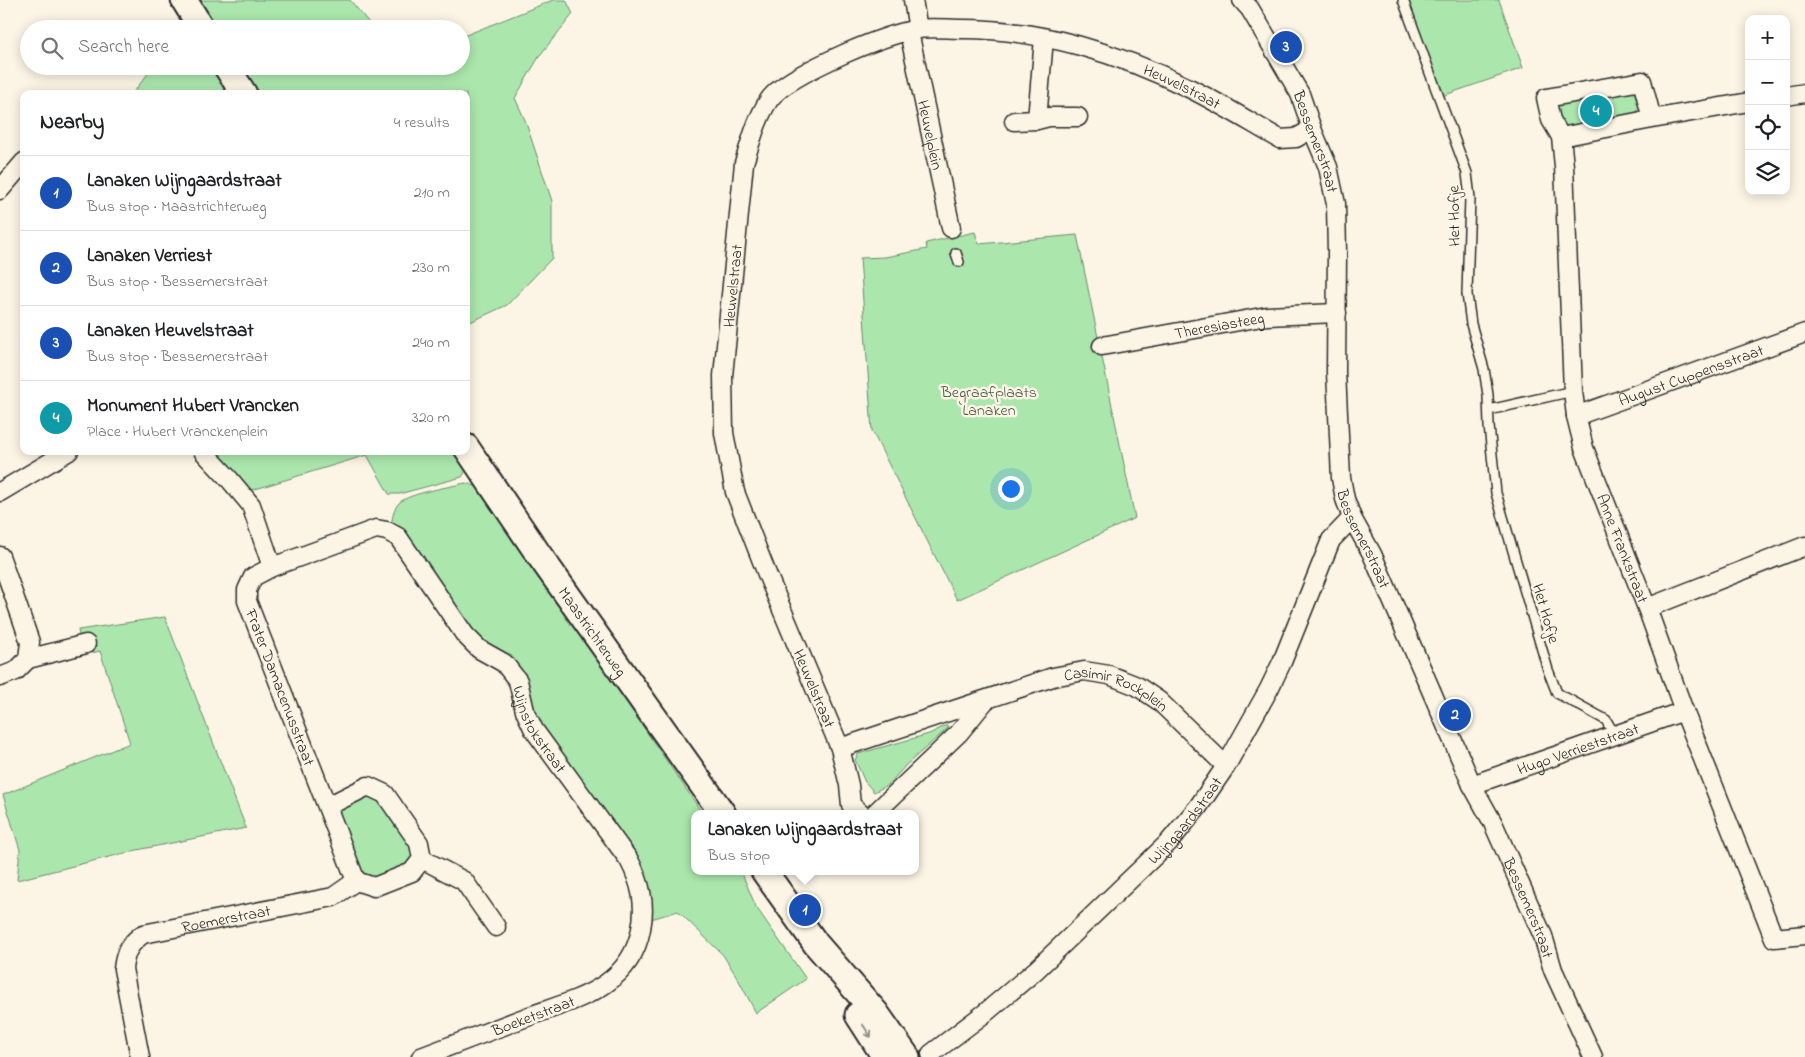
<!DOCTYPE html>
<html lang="en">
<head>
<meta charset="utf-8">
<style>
  :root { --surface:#fff; --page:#f2f2f2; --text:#202124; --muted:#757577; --line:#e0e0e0; --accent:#d1495b }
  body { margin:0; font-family:"Indie Flower",sans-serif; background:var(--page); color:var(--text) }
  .controls { position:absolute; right:15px; top:15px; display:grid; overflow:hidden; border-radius:10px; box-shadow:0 2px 12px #0003 }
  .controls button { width:45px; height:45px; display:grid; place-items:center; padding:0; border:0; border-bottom:1px solid var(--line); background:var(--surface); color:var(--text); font:25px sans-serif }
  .you { position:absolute; left:1010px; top:488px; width:18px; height:18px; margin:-12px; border:4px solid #fff; border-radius:50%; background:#1a73e8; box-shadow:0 0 0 8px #1a73e833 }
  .badge { display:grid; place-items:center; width:32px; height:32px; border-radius:50%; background:var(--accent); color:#fff; font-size:16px; font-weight:700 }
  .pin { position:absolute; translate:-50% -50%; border:2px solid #fff; box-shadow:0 1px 5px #0006 }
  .popup { position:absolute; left:691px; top:810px; width:228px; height:65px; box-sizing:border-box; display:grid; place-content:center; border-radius:10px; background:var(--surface); filter:drop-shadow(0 1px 4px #0005); font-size:16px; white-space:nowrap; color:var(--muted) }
  .popup b { font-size:19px; color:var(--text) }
  .popup::after { content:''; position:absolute; left:50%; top:100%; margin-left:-10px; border:10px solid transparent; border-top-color:var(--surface) }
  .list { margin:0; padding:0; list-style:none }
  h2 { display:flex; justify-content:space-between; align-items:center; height:65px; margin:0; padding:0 20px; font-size:21px }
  h2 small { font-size:16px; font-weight:400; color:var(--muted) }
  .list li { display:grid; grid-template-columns:32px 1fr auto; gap:15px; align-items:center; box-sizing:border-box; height:75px; padding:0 20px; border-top:1px solid var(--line) }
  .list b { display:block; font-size:19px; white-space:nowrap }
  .list p { margin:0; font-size:16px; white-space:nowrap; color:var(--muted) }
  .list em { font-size:16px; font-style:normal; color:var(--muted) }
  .icon { flex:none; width:28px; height:28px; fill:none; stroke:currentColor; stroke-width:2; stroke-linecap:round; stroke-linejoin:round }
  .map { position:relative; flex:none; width:1805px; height:1057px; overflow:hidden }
  .search { position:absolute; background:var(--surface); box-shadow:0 2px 12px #0003; left:20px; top:20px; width:450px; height:55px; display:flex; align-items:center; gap:12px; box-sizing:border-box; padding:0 18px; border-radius:28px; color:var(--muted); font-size:19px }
  .panel { position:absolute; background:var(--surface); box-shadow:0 2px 12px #0003; left:20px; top:90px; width:450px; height:365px; border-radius:10px }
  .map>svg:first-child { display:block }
  .green { fill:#abe7ad; stroke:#6b896c }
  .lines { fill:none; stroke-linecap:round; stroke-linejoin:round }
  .lane-casing { stroke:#2b2b2b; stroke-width:12 }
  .street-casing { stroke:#2b2b2b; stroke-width:21 }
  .secondary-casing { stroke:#2b2b2b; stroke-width:29 }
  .lane { stroke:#fcf5e5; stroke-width:9 }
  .street { stroke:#fcf5e5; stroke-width:18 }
  .secondary { stroke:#fcf5e5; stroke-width:25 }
  .oneway { stroke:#949088 }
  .labels { text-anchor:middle; stroke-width:5; stroke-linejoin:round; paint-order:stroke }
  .street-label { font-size:16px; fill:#2b2b2b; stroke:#fcf5e5 }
  .park-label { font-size:16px; fill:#4b5a4c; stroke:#fcf5e5 }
</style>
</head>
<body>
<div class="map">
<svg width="1805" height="1057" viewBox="0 0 1805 1057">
  <rect width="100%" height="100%" fill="#fcf5e5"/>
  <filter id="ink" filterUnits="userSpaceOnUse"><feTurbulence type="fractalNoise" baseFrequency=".02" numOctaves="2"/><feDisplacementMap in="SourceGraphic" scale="10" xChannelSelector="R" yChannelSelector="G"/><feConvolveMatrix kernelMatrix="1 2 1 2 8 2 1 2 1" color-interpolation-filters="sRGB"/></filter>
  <g filter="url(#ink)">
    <!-- green -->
    <path class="green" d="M 202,0 L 350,0 L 374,29 L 218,29 L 201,1 Z
      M 553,0 L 566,0 L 573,14 L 540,55 L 515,98 L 525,120 L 552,201 L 552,258 L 507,305 L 466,324 L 466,94 L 258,94 L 241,66 L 461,66 L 461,37 Z
      M 1406,0 L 1499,0 L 1523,68 L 1442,96 Z
      M 154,66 L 210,66 L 228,94 L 132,94 Z
      M 1634,91 L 1638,94 L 1642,104 L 1636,113 L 1569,127 L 1564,126 L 1555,110 L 1560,103 Z
      M 975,232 L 979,244 L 1077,235 L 1135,518 L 957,600 L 872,431 L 860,258 L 885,257 L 927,249 L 926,243 Z
      M 213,451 L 456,451 L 467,469 L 462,477 L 399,494 L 389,494 L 367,455 L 249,491 Z
      M 465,483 L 479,487 L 703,814 L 695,814 L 695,871 L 741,871 L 756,907 L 806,979 L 756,1013 L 737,977 L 723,955 L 678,911 L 651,919 L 649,903 L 542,730 L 500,654 L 475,635 L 391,525 C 393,517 393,509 399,503 C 409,493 450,487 465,483 Z
      M 165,617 L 246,828 L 137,850 L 17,880 L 20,850 L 3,795 L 130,743 L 100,651 L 83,655 L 78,630 Z
      M 947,725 L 948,727 L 947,729 L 907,764 L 888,785 L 874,792 L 865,782 L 855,760 L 858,754 L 929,734 Z
      M 372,792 L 416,845 L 417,859 L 376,882 L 363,880 L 337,808 Z"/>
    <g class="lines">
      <!-- lane casing -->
      <g class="lane-casing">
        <path id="lane" d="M 1403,0 L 1467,173 L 1470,198 L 1467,294 L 1471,324 L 1484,369 L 1488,395 L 1489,426 L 1496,493 L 1548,670 L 1557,693 L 1606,720 L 1615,736
          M 956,253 L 959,262
          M 1489,410 L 1573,391"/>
      </g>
      <!-- street casing -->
      <g class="street-casing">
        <g id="street">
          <path d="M 913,0 L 918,29"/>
          <path id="s1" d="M 1242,0 L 1250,9 L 1300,94 L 1312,129 L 1328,167 L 1336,204 L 1337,253 L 1336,372 L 1341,478 L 1345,499 L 1352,518 L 1372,554 L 1472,785 L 1493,823 L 1543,936 L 1553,970 L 1593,1057"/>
          <path id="s2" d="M 909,32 L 951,228"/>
          <path d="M 1044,38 L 1037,120 L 1049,117 L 1078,117"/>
          <path d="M 1786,96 L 1805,93"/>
          <path d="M 1652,119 L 1642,81 L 1546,98 L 1551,120 L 1561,137 L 1652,119 L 1749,102"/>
          <path d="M 1014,121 L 1037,120"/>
          <path id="s3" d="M 1561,137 L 1564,166 L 1573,391 L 1576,416 L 1584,448 L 1647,608 L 1684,711 L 1774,938 L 1805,935"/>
          <path d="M 0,190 L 24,162"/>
          <path id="s4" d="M 1102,346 L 1267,316 L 1337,313"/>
          <path id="s5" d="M 1576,416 L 1805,333"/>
          <path d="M 203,451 L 230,480 L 251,505 L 272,567"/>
          <path d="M 0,492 L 69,451"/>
          <path d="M 0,556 L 30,642 L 28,659 L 16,671 L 0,677"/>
          <path d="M 1647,608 L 1805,546"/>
          <path d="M 28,659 L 86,644"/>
          <path id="s6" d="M 840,748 L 1053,677 L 1084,671 L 1109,675 L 1137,686 L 1159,701 L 1226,766"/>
          <path id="s7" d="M 1472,785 L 1684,711"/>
          <path d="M 328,806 L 368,786 L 385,794 L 419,843 L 422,859 L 412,872 L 374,887 L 356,881"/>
          <path id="s8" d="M 861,814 L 851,805 L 849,785 L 840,748 L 767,574 L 735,492 L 724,433 L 723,376 L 744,163 C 751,141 757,118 769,100 C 781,82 826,62 846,53 C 869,43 892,34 917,29 C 932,27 948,29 963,29 C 1041,29 1121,54 1191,89 C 1221,104 1250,122 1280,139 L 1296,138 L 1312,129"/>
          <path d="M 874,814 L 959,733 L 985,701"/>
          <path d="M 422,859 L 464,881 L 496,927"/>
          <path id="s9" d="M 356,881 L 247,601 L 247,590 L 253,577 L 272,567 L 376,529 L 387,531 L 398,537 L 465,635 L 479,649 L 504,663 L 518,681 L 525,711 L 534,730 L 629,860 C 641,883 646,904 641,929 C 630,989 573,1000 524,1018 C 490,1031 455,1044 421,1057"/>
          <path id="s10" d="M 931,1054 L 985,1013 L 1036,970 L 1169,842 L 1198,807 L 1226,766 L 1269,689 L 1282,662 L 1331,540 L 1352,518"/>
          <path id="s11" d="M 140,1057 L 123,969 C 125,952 129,944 143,934 L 333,897 L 356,881"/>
        </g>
      </g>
      <!-- secondary casing -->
      <g class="secondary-casing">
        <g id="secondary">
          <path d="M 184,0 L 202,29"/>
          <path d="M 226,66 L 244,94"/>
          <path id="s12" d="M 466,447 L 539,555 L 723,814"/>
          <path d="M 764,871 L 816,944 L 876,1013 L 907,1057"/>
          <path d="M 858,1015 L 885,1057"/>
        </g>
      </g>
      <!-- lane -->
      <use href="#lane" class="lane"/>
      <!-- street -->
      <use href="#street" class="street"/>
      <!-- secondary -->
      <use href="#secondary" class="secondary"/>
    </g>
    <!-- one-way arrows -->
    <defs><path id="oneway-shaft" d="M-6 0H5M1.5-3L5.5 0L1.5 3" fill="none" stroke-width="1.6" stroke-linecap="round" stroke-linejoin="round" transform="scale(1.25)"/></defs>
    <use class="oneway" href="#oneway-shaft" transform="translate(867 1031) rotate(57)"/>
  </g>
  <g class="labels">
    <!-- street labels -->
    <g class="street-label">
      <text dy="6" stroke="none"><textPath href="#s8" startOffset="1188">Heuvelstraat</textPath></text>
      <text dy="6" stroke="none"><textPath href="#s2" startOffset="105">Heuvelplein</textPath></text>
      <text dy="6" stroke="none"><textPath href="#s1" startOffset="161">Bessemerstraat</textPath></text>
      <text transform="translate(1453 216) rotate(-91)" y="6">Het Hofje</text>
      <text dy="6" stroke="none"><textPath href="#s8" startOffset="556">Heuvelstraat</textPath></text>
      <text dy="6" stroke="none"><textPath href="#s4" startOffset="119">Theresiasteeg</textPath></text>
      <text dy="6" stroke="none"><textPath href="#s5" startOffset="122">August Cuppensstraat</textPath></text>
      <text dy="6" stroke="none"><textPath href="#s1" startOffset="566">Bessemerstraat</textPath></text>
      <text dy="6" stroke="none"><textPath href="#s3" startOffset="420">Anne Frankstraat</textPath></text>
      <text transform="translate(1547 613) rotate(74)" y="6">Het Hofje</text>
      <text dy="6" stroke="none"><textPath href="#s12" startOffset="224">Maastrichterweg</textPath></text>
      <text transform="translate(281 687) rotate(69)" y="6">Frater Damacenusstraat</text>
      <text transform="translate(815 688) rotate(67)" y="6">Heuvelstraat</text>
      <text dy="6" stroke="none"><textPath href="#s6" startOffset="292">Casimir Rockplein</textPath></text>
      <text dy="6" stroke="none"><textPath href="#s9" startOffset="725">Wijnstokstraat</textPath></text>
      <text dy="6" stroke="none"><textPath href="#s7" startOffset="112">Hugo Verrieststraat</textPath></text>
      <text dy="6" stroke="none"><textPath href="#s10" startOffset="346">Wijngaardstraat</textPath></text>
      <text dy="6" stroke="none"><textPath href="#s1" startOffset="971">Bessemerstraat</textPath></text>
      <text dy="6" stroke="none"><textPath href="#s11" startOffset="216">Roemerstraat</textPath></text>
      <text transform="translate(533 1015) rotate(-21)" y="6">Boeketstraat</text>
    </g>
    <!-- park labels -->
    <g class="park-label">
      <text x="989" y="397">Begraafplaats<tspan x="989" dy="18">Lanaken</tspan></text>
    </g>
  </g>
</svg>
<div class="controls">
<button>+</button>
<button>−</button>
<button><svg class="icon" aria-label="locate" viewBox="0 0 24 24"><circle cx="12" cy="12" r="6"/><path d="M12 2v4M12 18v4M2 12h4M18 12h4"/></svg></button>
<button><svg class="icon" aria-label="layers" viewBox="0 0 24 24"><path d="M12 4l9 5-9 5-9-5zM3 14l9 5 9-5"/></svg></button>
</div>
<div class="you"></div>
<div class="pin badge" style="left:805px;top:910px;background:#1a4fb4">1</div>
<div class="popup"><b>Lanaken Wijngaardstraat</b>Bus stop</div>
<div class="pin badge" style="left:1455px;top:715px;background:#1a4fb4">2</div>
<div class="pin badge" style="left:1286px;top:47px;background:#1a4fb4">3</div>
<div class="pin badge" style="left:1596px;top:111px;background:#0f9aa8">4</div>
<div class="search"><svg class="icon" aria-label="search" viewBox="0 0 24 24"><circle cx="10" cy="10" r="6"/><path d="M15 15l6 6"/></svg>Search here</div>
<section class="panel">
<h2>Nearby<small>4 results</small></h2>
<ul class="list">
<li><span class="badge" style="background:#1a4fb4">1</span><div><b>Lanaken Wijngaardstraat</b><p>Bus stop · Maastrichterweg</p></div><em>210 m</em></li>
<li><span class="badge" style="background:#1a4fb4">2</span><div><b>Lanaken Verriest</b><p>Bus stop · Bessemerstraat</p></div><em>230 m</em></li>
<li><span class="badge" style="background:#1a4fb4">3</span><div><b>Lanaken Heuvelstraat</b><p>Bus stop · Bessemerstraat</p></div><em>240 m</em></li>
<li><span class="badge" style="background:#0f9aa8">4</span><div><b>Monument Hubert Vrancken</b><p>Place · Hubert Vranckenplein</p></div><em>320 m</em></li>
</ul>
</section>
</div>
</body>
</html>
